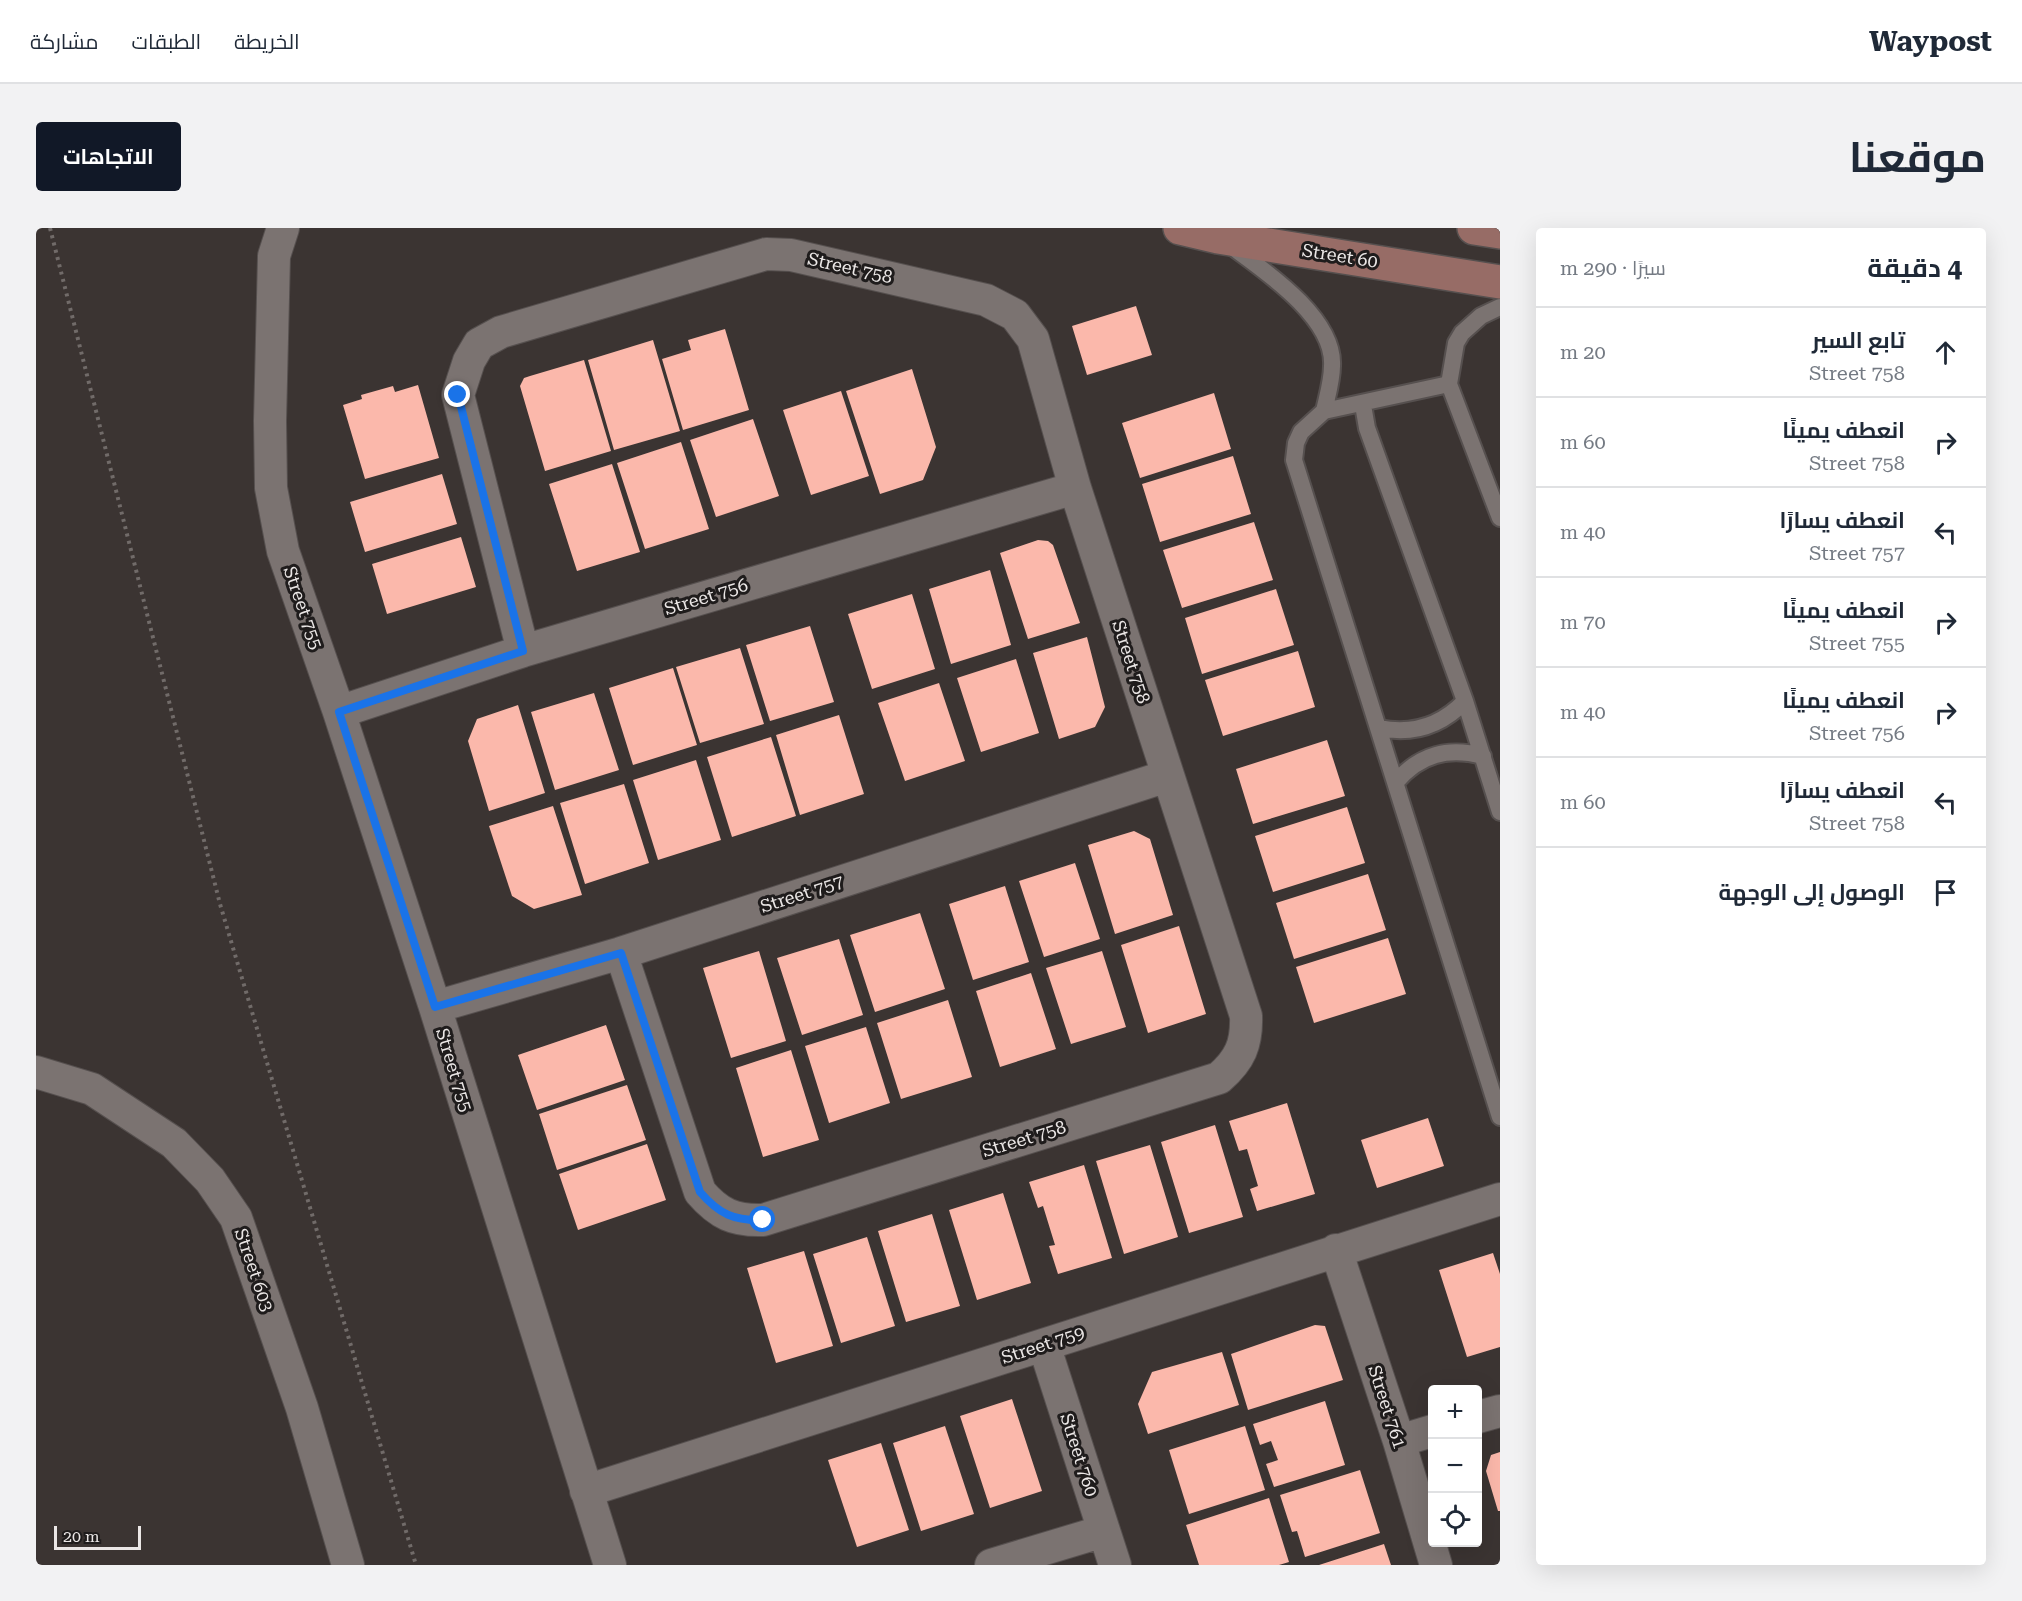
<!DOCTYPE html>
<html lang="ar">
<head>
<meta charset="utf-8">
<style>
  :root { --surface:#fff; --page:#f2f2f3; --text:#1f2937; --muted:#747a83; --line:#e0e1e3; --accent:#111827 }
  body { margin:0; font-family:"Roboto Serif",Cairo,serif; background:var(--page); color:var(--text); direction:rtl }
  .controls { position:absolute; right:18px; bottom:18px; display:grid; overflow:hidden; border-radius:6px; box-shadow:0 6px 24px #0002 }
  .controls button { width:54px; height:54px; display:grid; place-items:center; padding:0; border:0; border-bottom:2px solid var(--line); background:var(--surface); color:var(--text); font:30px sans-serif }
  .scale { position:absolute; left:18px; bottom:15px; width:87px; box-sizing:border-box; padding-left:6px; border:3px solid #ebe7e6; border-top:0; font-size:16px; line-height:21px; white-space:nowrap; color:#ebe7e6; -webkit-text-stroke:4px #1f1c1c; paint-order:stroke }
  .stop { position:absolute; width:18px; height:18px; margin:-14px; border:4px solid #1a73e8; border-radius:50%; background:#fff }
  .stop.end { background:#1a73e8; border-color:#fff; box-shadow:0 2px 6px #0008 }
  .list { margin:0; padding:0; list-style:none }
  h2 { display:flex; justify-content:space-between; align-items:center; height:78px; margin:0; padding:0 24px; font-size:26px }
  h2 small { font-size:20px; font-weight:400; color:var(--muted) }
  .list li { display:grid; grid-template-columns:39px 1fr auto; gap:18px; align-items:center; box-sizing:border-box; height:90px; padding:0 24px; border-top:2px solid var(--line) }
  .list b { display:block; font-size:22px; white-space:nowrap }
  .list p { margin:0; font-size:20px; white-space:nowrap; color:var(--muted) }
  .list em { font-size:20px; font-style:normal; color:var(--muted) }
  .icon { flex:none; width:33px; height:33px; fill:none; stroke:currentColor; stroke-width:2; stroke-linecap:round; stroke-linejoin:round }
  .map { position:relative; flex:none; width:1464px; height:1337px; overflow:hidden; direction:ltr; border-radius:6px }
  header { display:flex; align-items:center; gap:36px; box-sizing:border-box; height:84px; padding:0 30px; background:var(--surface); border-bottom:2px solid var(--line) }
  header strong { font-size:28px }
  nav { display:flex; gap:33px; margin-inline-start:auto; font-size:21px }
  .intro { display:flex; align-items:center; justify-content:space-between; box-sizing:border-box; height:144px; padding:0 36px }
  h1 { margin:0; font-size:42px }
  .button { padding:15px 27px; border-radius:6px; background:var(--accent); color:#fff; font-size:21px; font-weight:700 }
  main { display:flex; gap:36px; padding:0 36px }
  aside { flex:1; background:var(--surface); border-radius:6px; box-shadow:0 6px 24px #0002 }
  .map>svg:first-child { display:block }
  .building { fill:#fbb8ab }
  .lines { fill:none; stroke-linecap:round; stroke-linejoin:round }
  .service-casing { stroke:#56504f; stroke-width:20 }
  .minor-casing { stroke:#56504f; stroke-width:34 }
  .secondary-casing { stroke:#56504f; stroke-width:36 }
  .path { stroke:#716b69; stroke-width:4; stroke-dasharray:3 4.5; stroke-linecap:butt }
  .service { stroke:#7b7371; stroke-width:16 }
  .minor { stroke:#7b7371; stroke-width:32 }
  .secondary { stroke:#976c66; stroke-width:33 }
  .route { stroke:#1a73e8; stroke-width:8 }
  .labels { text-anchor:middle; stroke-width:6; stroke-linejoin:round; paint-order:stroke }
  .street-label { font-size:18px; fill:#ebe7e6; stroke:#1f1c1c }
</style>
</head>
<body>
<header>
<strong>Waypost</strong>
<nav><a>الخريطة</a><a>الطبقات</a><a>مشاركة</a></nav>
</header>
<div class="intro"><h1>موقعنا</h1><a class="button">الاتجاهات</a></div>
<main>
<aside>
<h2>4 دقيقة<small>سيرًا · 290 m</small></h2>
<ul class="list">
<li><svg class="icon" aria-label="ahead" viewBox="0 0 24 24"><path d="M12 20V5M6 11l6-6 6 6"/></svg><div><b>تابع السير</b><p>Street 758</p></div><em>20 m</em></li>
<li><svg class="icon" aria-label="right" viewBox="0 0 24 24"><path d="M7 20v-9h11M14 6l5 5-5 5"/></svg><div><b>انعطف يمينًا</b><p>Street 758</p></div><em>60 m</em></li>
<li><svg class="icon" aria-label="left" viewBox="0 0 24 24"><path d="M17 20v-9H6M10 6l-5 5 5 5"/></svg><div><b>انعطف يسارًا</b><p>Street 757</p></div><em>40 m</em></li>
<li><svg class="icon" aria-label="right" viewBox="0 0 24 24"><path d="M7 20v-9h11M14 6l5 5-5 5"/></svg><div><b>انعطف يمينًا</b><p>Street 755</p></div><em>70 m</em></li>
<li><svg class="icon" aria-label="right" viewBox="0 0 24 24"><path d="M7 20v-9h11M14 6l5 5-5 5"/></svg><div><b>انعطف يمينًا</b><p>Street 756</p></div><em>40 m</em></li>
<li><svg class="icon" aria-label="left" viewBox="0 0 24 24"><path d="M17 20v-9H6M10 6l-5 5 5 5"/></svg><div><b>انعطف يسارًا</b><p>Street 758</p></div><em>60 m</em></li>
<li><svg class="icon" aria-label="arrive" viewBox="0 0 24 24"><path d="M6 21V4h12l-3 4 3 4H6"/></svg><div><b>الوصول إلى الوجهة</b></div></li>
</ul>
</aside>
<div class="map">
<svg width="1464" height="1337" viewBox="0 0 1464 1337">
  <rect width="100%" height="100%" fill="#3b3432"/>
  <!-- building -->
  <path class="building" d="M 1100,78 L 1116,127 L 1051,147 L 1036,98 Z
    M 689,101 L 713,182 L 647,202 L 626,131 L 655,122 L 652,112 Z
    M 617,112 L 644,203 L 578,222 L 552,132 Z
    M 548,132 L 575,223 L 509,243 L 484,158 L 488,150 L 494,148 Z
    M 876,141 L 900,219 L 887,252 L 844,266 L 810,163 Z
    M 382,157 L 403,230 L 329,251 L 307,177 L 326,171 L 325,167 L 357,158 L 359,164 Z
    M 805,163 L 833,248 L 775,267 L 747,182 Z
    M 1178,165 L 1195,221 L 1104,250 L 1086,195 Z
    M 717,191 L 743,268 L 680,289 L 654,212 Z
    M 645,214 L 673,301 L 609,321 L 581,235 Z
    M 1197,228 L 1215,286 L 1124,314 L 1106,256 Z
    M 576,236 L 604,324 L 541,343 L 513,256 Z
    M 406,246 L 421,296 L 329,324 L 314,274 Z
    M 1218,294 L 1237,352 L 1146,380 L 1127,322 Z
    M 425,309 L 440,359 L 351,386 L 336,336 Z
    M 1002,312 L 1012,313 L 1017,317 L 1044,395 L 992,411 L 964,325 Z
    M 954,342 L 975,417 L 915,436 L 893,361 Z
    M 1240,361 L 1258,417 L 1166,446 L 1149,390 Z
    M 876,366 L 899,441 L 836,461 L 812,386 Z
    M 774,398 L 798,474 L 734,493 L 710,417 Z
    M 1051,409 L 1069,479 L 1059,499 L 1023,511 L 997,425 Z
    M 704,420 L 728,496 L 664,515 L 640,439 Z
    M 1262,423 L 1279,479 L 1187,508 L 1169,452 Z
    M 980,431 L 1003,505 L 945,524 L 921,450 Z
    M 637,440 L 661,517 L 597,537 L 573,460 Z
    M 903,455 L 929,533 L 869,553 L 842,475 Z
    M 558,465 L 583,542 L 519,562 L 495,484 Z
    M 482,477 L 509,565 L 453,583 L 432,513 L 441,491 Z
    M 803,487 L 828,566 L 764,587 L 740,507 Z
    M 735,509 L 760,588 L 696,609 L 671,529 Z
    M 1291,512 L 1309,568 L 1217,596 L 1200,541 Z
    M 660,532 L 685,612 L 622,632 L 597,552 Z
    M 588,556 L 613,635 L 549,656 L 524,575 Z
    M 517,578 L 546,667 L 498,681 L 476,668 L 453,598 Z
    M 1311,579 L 1329,635 L 1237,664 L 1219,608 Z
    M 1098,603 L 1114,611 L 1137,687 L 1079,706 L 1052,617 Z
    M 1039,635 L 1064,711 L 1008,729 L 983,653 Z
    M 1332,646 L 1350,702 L 1258,731 L 1240,675 Z
    M 969,658 L 993,734 L 937,752 L 913,676 Z
    M 884,685 L 909,761 L 839,784 L 814,707 Z
    M 1143,698 L 1170,786 L 1112,805 L 1085,717 Z
    M 1352,710 L 1370,766 L 1278,795 L 1260,739 Z
    M 803,711 L 827,787 L 766,807 L 741,730 Z
    M 723,723 L 750,813 L 695,830 L 667,740 Z
    M 1066,723 L 1090,799 L 1035,816 L 1010,740 Z
    M 995,745 L 1020,821 L 964,839 L 940,763 Z
    M 912,772 L 936,849 L 865,871 L 841,795 Z
    M 570,797 L 589,852 L 501,882 L 482,827 Z
    M 830,799 L 854,875 L 793,895 L 769,818 Z
    M 755,822 L 783,912 L 727,929 L 700,840 Z
    M 591,857 L 610,912 L 521,942 L 503,886 Z
    M 1251,875 L 1279,966 L 1221,983 L 1214,961 L 1222,958 L 1211,921 L 1203,923 L 1193,893 Z
    M 1392,890 L 1408,938 L 1341,960 L 1325,912 Z
    M 1179,897 L 1207,989 L 1153,1005 L 1125,914 Z
    M 611,916 L 630,972 L 542,1002 L 523,946 Z
    M 1114,917 L 1142,1009 L 1088,1026 L 1060,933 Z
    M 1048,937 L 1076,1030 L 1022,1046 L 1013,1018 L 1019,1017 L 1007,978 L 1002,980 L 993,954 Z
    M 967,965 L 995,1055 L 941,1072 L 913,982 Z
    M 896,986 L 924,1078 L 870,1094 L 842,1003 Z
    M 831,1009 L 859,1098 L 805,1115 L 777,1026 Z
    M 768,1023 L 797,1118 L 740,1135 L 711,1040 Z
    M 1457,1025 L 1464,1046 L 1464,1119 L 1431,1129 L 1403,1042 Z
    M 1279,1097 L 1289,1098 L 1307,1152 L 1212,1182 L 1195,1126 Z
    M 1186,1124 L 1203,1177 L 1112,1206 L 1102,1176 L 1116,1144 Z
    M 976,1171 L 1006,1263 L 954,1280 L 924,1188 Z
    M 1289,1173 L 1309,1237 L 1238,1259 L 1230,1236 L 1242,1232 L 1235,1213 L 1224,1217 L 1217,1196 Z
    M 909,1198 L 938,1286 L 885,1303 L 857,1215 Z
    M 1209,1198 L 1229,1262 L 1153,1286 L 1133,1222 Z
    M 845,1215 L 873,1302 L 821,1319 L 792,1232 Z
    M 1464,1224 L 1464,1283 L 1462,1283 L 1450,1243 L 1455,1227 Z
    M 1324,1242 L 1344,1305 L 1269,1329 L 1261,1303 L 1256,1304 L 1244,1267 Z
    M 1233,1270 L 1253,1334 L 1243,1337 L 1163,1337 L 1150,1297 Z
    M 1348,1316 L 1355,1337 L 1283,1337 Z"/>
  <g class="lines">
    <!-- service casing -->
    <g class="service-casing">
      <path id="service" d="M 1195,18 C 1229,43 1299,90 1296,138 C 1296,153 1291,169 1288,183
        M 1464,79 L 1445,88 L 1426,105 L 1420,115 L 1413,156 L 1464,290
        M 1413,156 L 1288,183 L 1265,204 L 1260,215 L 1258,232 L 1464,889
        M 1327,177 L 1331,200 L 1429,473 L 1464,584
        M 1343,500 C 1377,507 1405,498 1429,473
        M 1360,554 C 1384,526 1412,519 1447,528"/>
    </g>
    <!-- minor casing -->
    <g class="minor-casing">
      <path id="minor" d="M 247,0 L 238,28 L 234,193 L 235,260 L 247,323 L 303,484 L 399,779 L 574,1337
        M 487,423 L 422,167 L 433,133 L 443,116 L 465,104 L 730,26 L 755,27 L 950,72 L 979,87 L 997,111 L 1039,260 L 1210,788 C 1211,816 1204,832 1183,850 L 727,992 C 698,993 683,986 664,964 L 585,725
        M 303,484 L 487,423 L 1039,260
        M 399,779 L 585,725 L 1131,548
        M 0,844 L 56,861 L 138,915 L 174,952 L 200,990 L 266,1180 L 312,1337
        M 1300,1022 L 1363,1213 L 1400,1337
        M 1008,1117 L 1079,1337
        M 1442,1189 L 1464,1183
        M 1363,1213 L 1396,1203
        M 550,1263 L 1464,971
        M 955,1337 L 1068,1303"/>
    </g>
    <!-- secondary casing -->
    <g class="secondary-casing">
      <path id="secondary" d="M 1144,0 L 1182,9 L 1464,54
        M 1438,0 L 1464,4"/>
    </g>
    <!-- path -->
    <path class="path" d="M 14,0 L 184,676 L 380,1337"/>
    <!-- service -->
    <use href="#service" class="service"/>
    <!-- minor -->
    <use href="#minor" class="minor"/>
    <!-- secondary -->
    <use href="#secondary" class="secondary"/>
  </g>
  <g class="lines">
    <!-- route -->
    <path class="route" d="M 422,167 L 487,423 L 303,484 L 399,779 L 585,725 L 664,964 C 683,986 698,993 727,992"/>
  </g>
  <g class="labels">
    <!-- street labels -->
    <g class="street-label">
      <text transform="translate(1304 28) rotate(9)" y="6">Street 60</text>
      <text transform="translate(814 40) rotate(13)" y="6">Street 758</text>
      <text transform="translate(670 369) rotate(-17)" y="6">Street 756</text>
      <text transform="translate(267 380) rotate(71)" y="6">Street 755</text>
      <text transform="translate(1095 434) rotate(72)" y="6">Street 758</text>
      <text transform="translate(766 666) rotate(-18)" y="6">Street 757</text>
      <text transform="translate(418 842) rotate(73)" y="6">Street 755</text>
      <text transform="translate(988 911) rotate(-17)" y="6">Street 758</text>
      <text transform="translate(218 1042) rotate(71)" y="6">Street 603</text>
      <text transform="translate(1007 1117) rotate(-18)" y="6">Street 759</text>
      <text transform="translate(1351 1179) rotate(72)" y="6">Street 761</text>
      <text transform="translate(1043 1227) rotate(72)" y="6">Street 760</text>
    </g>
  </g>
</svg>
<div class="controls">
<button>+</button>
<button>−</button>
<button><svg class="icon" aria-label="locate" viewBox="0 0 24 24"><circle cx="12" cy="12" r="6"/><path d="M12 2v4M12 18v4M2 12h4M18 12h4"/></svg></button>
</div>
<div class="scale">20 m</div>
<div class="stop" style="left:727px;top:992px"></div>
<div class="stop end" style="left:422px;top:167px"></div>
</div>
</main>
</body>
</html>
